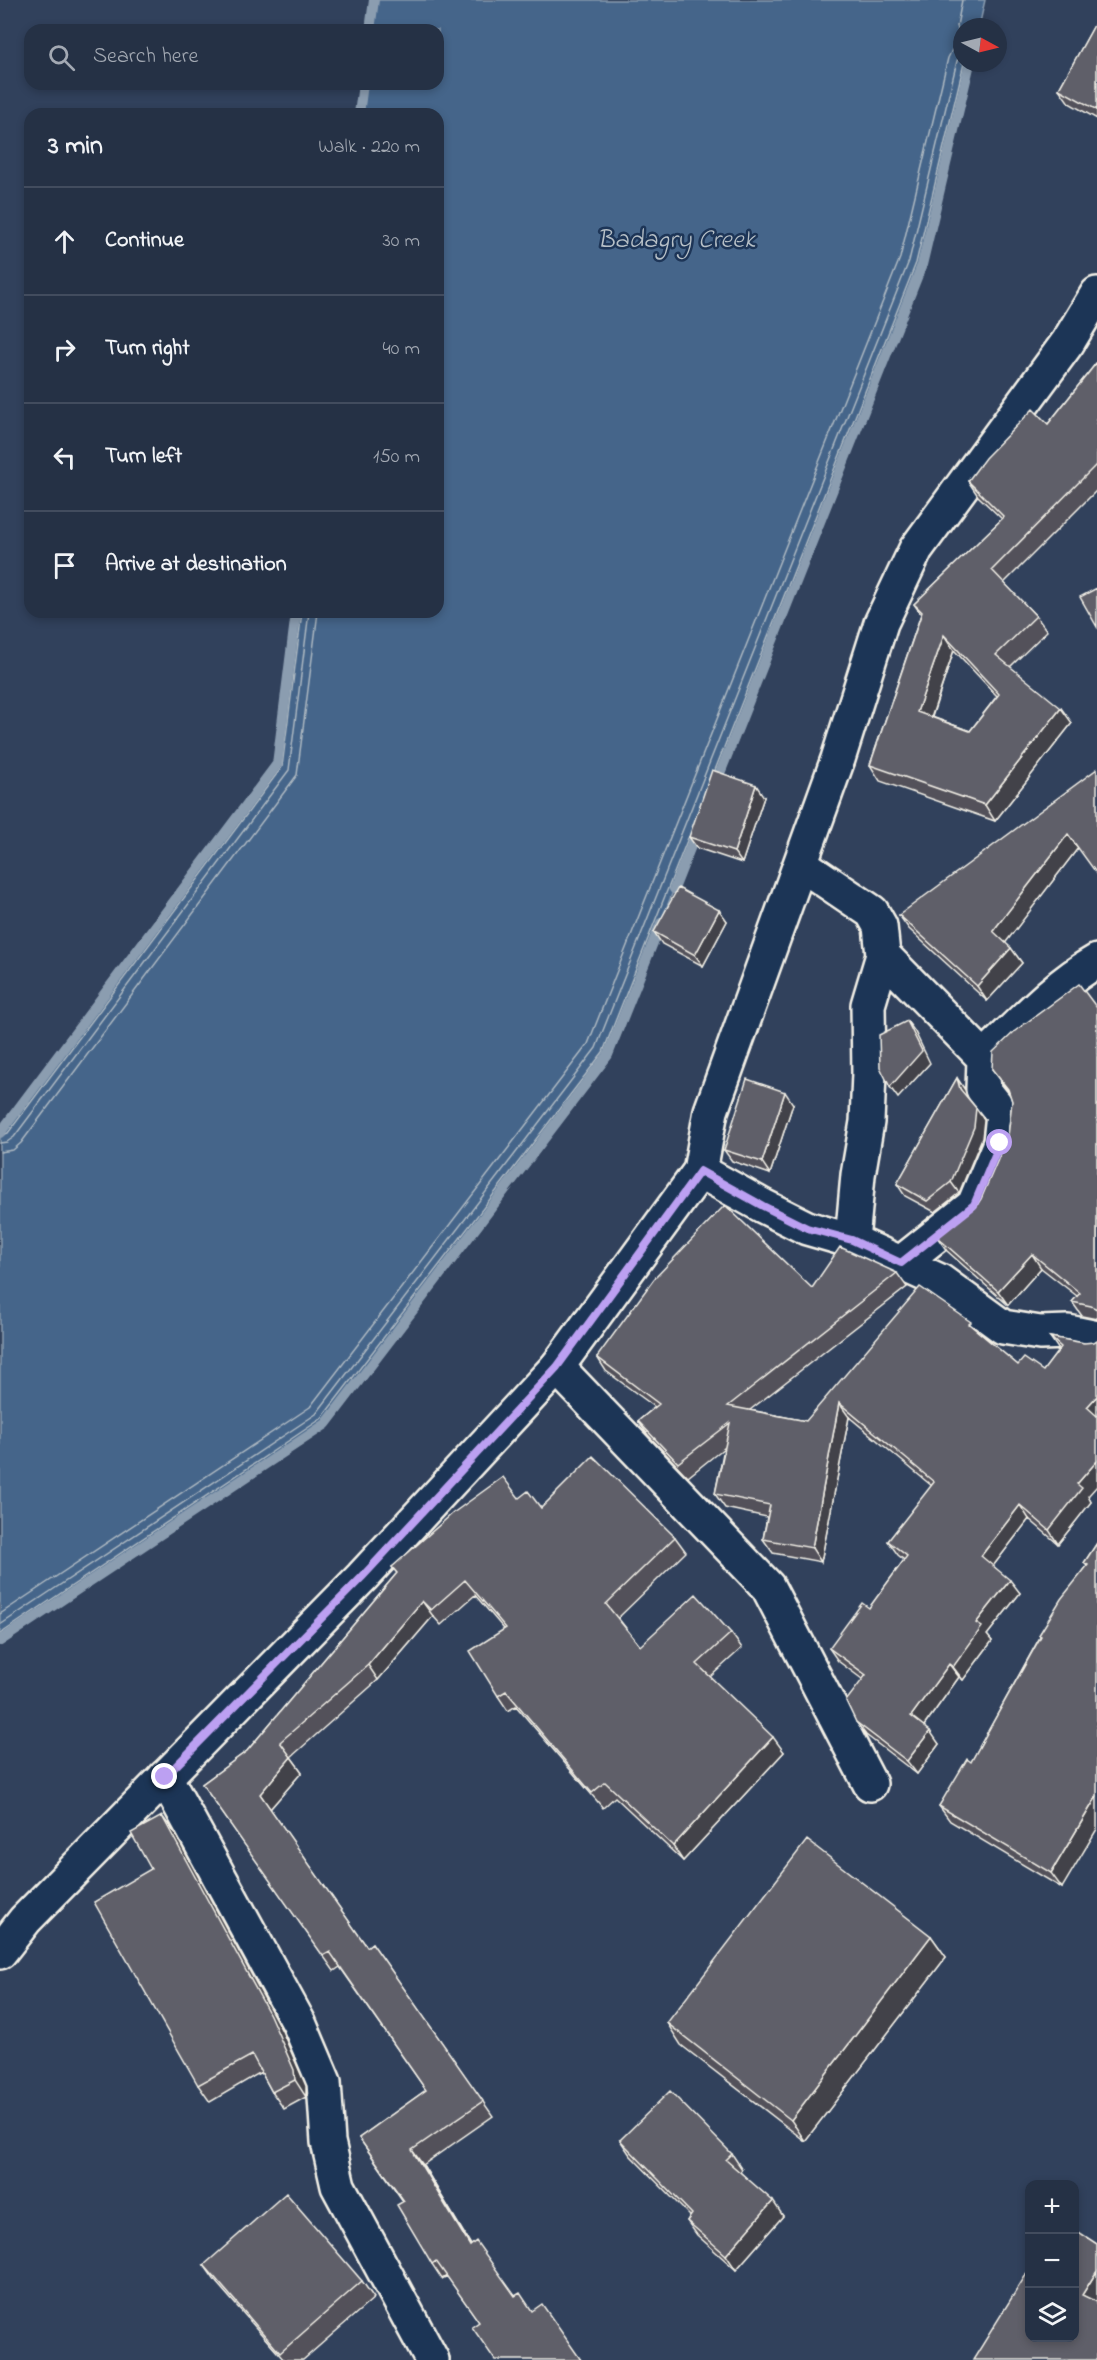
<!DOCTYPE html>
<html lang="en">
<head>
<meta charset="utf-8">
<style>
  :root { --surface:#253145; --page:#313d50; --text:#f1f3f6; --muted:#a3a9b3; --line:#424c5e }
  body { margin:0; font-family:"Indie Flower",sans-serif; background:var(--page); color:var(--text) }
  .controls { position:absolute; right:18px; bottom:18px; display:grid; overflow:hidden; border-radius:12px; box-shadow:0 3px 9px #0003 }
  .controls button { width:54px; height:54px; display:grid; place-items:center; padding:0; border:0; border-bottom:2px solid var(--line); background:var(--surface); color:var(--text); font:30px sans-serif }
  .compass { position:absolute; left:953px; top:18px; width:54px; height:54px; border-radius:50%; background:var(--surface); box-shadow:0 3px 9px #0003; rotate:97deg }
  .stop { position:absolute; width:18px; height:18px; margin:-14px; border:4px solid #bca0f2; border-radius:50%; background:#fff }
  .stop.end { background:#bca0f2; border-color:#fff; box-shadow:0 2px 6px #0008 }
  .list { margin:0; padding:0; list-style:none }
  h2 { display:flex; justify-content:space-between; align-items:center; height:78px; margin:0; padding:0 24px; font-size:26px }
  h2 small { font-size:20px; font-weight:400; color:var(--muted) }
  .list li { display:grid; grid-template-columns:39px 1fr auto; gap:18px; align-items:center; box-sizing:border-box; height:108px; padding:0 24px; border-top:2px solid var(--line) }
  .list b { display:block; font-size:22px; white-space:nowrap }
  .list em { font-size:20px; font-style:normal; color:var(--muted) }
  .icon { flex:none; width:33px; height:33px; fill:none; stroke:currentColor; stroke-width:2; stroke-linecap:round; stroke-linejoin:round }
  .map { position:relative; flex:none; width:1097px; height:2360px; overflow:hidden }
  .search { position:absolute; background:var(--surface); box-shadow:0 3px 9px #0003; left:24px; top:24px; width:420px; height:66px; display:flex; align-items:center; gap:15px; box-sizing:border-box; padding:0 21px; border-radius:18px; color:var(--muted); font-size:22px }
  .panel { position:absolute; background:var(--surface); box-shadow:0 3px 9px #0003; left:24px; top:108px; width:420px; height:510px; border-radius:18px }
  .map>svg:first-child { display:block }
  .water { fill:#45658a; stroke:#8b9db0; stroke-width:1.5 }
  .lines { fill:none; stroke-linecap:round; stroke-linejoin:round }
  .shore { stroke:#aeb9c2; stroke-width:1.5 }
  .stream { stroke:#8b9db0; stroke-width:10 }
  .street-casing { stroke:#f4f1e8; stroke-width:38 }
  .secondary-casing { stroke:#f4f1e8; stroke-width:38 }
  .street { stroke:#1d3557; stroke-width:33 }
  .secondary { stroke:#1d3557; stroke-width:33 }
  .wall { fill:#52515a; stroke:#f4f1e8; stroke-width:1.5; fill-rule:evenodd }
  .shaded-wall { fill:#42424a; stroke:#f4f1e8; stroke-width:1.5 }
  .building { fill:#5f5e69; stroke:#f4f1e8; stroke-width:1.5; fill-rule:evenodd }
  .route { stroke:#bca0f2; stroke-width:8 }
  .labels { text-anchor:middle; stroke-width:5; stroke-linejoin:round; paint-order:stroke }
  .water-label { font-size:26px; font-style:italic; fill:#b7c0c7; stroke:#1d3557 }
</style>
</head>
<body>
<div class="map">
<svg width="1097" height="2360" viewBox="0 0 1097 2360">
  <rect width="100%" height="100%" fill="#31415c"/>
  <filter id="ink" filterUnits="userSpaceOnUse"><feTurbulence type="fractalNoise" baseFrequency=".0167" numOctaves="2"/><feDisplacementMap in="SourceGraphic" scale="12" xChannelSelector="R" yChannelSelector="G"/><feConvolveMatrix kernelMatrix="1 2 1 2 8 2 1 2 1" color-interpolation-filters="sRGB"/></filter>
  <g filter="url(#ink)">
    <!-- water -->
    <path class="water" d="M 374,0 L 985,0 L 979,27 L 962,27 L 962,63 L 970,63 L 922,265 L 608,1055 L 326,1424 L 0,1641 L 0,1133 L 277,764 L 296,612 L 438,612 L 438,114 L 359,114 L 363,84 L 438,84 L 438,30 L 370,30 Z"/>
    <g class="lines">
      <!-- shore -->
      <path class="shore" d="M 715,770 L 916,263 L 964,63
        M 0,1136 L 8,1133 L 282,767 L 302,612
        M 0,1143 L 7,1142 L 14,1137 L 289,770 L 309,612
        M 0,1152 L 13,1150 L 21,1143 L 297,775 L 318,612
        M 0,1614 L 310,1407 L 588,1044 L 900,258 L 948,58 L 952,50 L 961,41 L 957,26 L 962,0
        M 0,1625 L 316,1414 L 596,1048 L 909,261 L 957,61 L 962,53
        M 0,1634 L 321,1419 L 603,1052 L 688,838"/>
      <!-- stream -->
      <path class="stream" d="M 370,30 L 374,0
        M 359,114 L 363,84
        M 721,771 L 922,265 L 970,63
        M 674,889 L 697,831
        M 0,1133 L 277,764 L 296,612
        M 0,1641 L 326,1424 L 608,1055 L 661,923"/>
      <!-- street casing -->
      <g class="street-casing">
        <path id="street" d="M 801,864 L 872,912 L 880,926 L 883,955 L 868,1005 L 869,1073 L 867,1122 L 858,1175 L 852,1241
          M 883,955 L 984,1058
          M 700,1171 L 763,1206 L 807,1228 L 852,1241 L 940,1281 L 1003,1327 L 1040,1333 L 1068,1332 L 1097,1338
          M 901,1263 L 974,1205 L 1000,1143 L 1003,1114 L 983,1089 L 984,1058 C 1020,1024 1053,986 1097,961
          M 557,1367 L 768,1587 L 870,1784
          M 165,1777 L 299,2023 L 324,2082 L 328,2142 L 338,2186 L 432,2360"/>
      </g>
      <!-- secondary casing -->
      <g class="secondary-casing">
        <path id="secondary" d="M 0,1952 L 25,1920 L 362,1577 L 557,1367 L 700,1171 L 711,1111 L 838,759 L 881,623 L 916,549 L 1068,342 L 1097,294"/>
      </g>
      <!-- street -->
      <use href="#street" class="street"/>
      <!-- secondary -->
      <use href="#secondary" class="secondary"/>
    </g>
    <!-- wall -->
    <path class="wall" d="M 1097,20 L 1097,119 L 1069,103 L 1059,89 Z
      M 1097,362 L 1097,490 L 1004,583 L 1036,616 L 1047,631 L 1010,667 L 1072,723 L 995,821 L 880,781 L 870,765 L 921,614 L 914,604 L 1002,519 L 978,496 L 968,481 L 1048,424 ZM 954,650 L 997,696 L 970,731 L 932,717 Z
      M 764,797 L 742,863 L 697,848 L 689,837 Z
      M 1078,848 L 1005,943 L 1011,948 L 1022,963 L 987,1001 L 909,929 L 899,915 Z
      M 719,910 L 727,921 L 703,966 L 662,944 L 654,932 Z
      M 1097,1008 L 1097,1319 L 1082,1316 L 1072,1302 L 1077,1296 L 1041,1268 L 1008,1305 L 947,1251 L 937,1237 L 976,1206 L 981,1199 L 1008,1136 L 1012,1101 L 1009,1091 L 992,1069 Z
      M 957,1078 L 965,1090 L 967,1098 L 984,1120 L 982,1138 L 959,1193 L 935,1212 L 905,1196 L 897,1184 Z
      M 793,1104 L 770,1174 L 732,1161 L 724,1150 Z
      M 897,1273 L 907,1287 L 750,1410 L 806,1421 L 977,1331 L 1018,1365 L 1043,1371 L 1059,1350 L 1050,1337 L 1084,1343 L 1088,1496 L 1091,1502 L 1058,1544 L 1029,1519 L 993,1566 L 1020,1593 L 987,1635 L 992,1641 L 963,1680 L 959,1677 L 924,1726 L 939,1744 L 917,1774 L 866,1735 L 856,1722 L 862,1679 L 838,1661 L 829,1648 L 869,1608 L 904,1560 L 898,1555 L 888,1541 L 932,1486 L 849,1417 L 821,1562 L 773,1553 L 763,1539 L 767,1517 L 725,1508 L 715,1494 L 724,1448 L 688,1477 L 648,1435 L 638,1421 L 655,1407 L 606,1371 L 597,1357 L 812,1288 Z
      M 519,1498 L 541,1508 L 675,1537 L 686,1552 L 618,1618 L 640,1646 L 731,1633 L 742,1648 L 710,1677 L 784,1752 L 683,1861 L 615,1797 L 603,1808 L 516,1706 L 508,1711 L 498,1696 L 504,1629 L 475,1595 L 441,1625 L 433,1616 L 378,1680 L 291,1757 L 302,1772 L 270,1809 L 367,1947 L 372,1943 L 493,2116 L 423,2165 L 471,2245 L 515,2296 L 532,2311 L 581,2360 L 479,2322 L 447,2276 L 442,2279 L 432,2264 L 403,2201 L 359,2138 L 426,2090 L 340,1967 L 334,1971 L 202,1784 L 247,1751 L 397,1573 L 392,1567 Z
      M 1097,1543 L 1062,1888 L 950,1821 L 939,1806 L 971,1762 L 1040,1637 L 1039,1635 L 1087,1566 L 1084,1563 Z
      M 174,1832 L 282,2031 L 306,2086 L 306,2097 L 284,2109 L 272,2092 L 261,2072 L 210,2102 L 198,2085 L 151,1869 Z
      M 931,1936 L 946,1957 L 805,2141 L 681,2045 L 667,2023 Z
      M 620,2140 L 732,2154 L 742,2169 L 740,2172 L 783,2216 L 736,2270 L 697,2235 L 687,2221 L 690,2216 L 630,2155 Z
      M 204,2265 L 362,2281 L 374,2298 L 303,2360 L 284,2360 L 216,2282 Z"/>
    <!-- shaded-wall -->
    <path class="shaded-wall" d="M 944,635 L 954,650 L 928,727 L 917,712 Z
      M 1061,708 L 1072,723 L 995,821 L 985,805 Z
      M 756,785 L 764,797 L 742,863 L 734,852 Z
      M 1068,834 L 1078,848 L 1003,946 L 993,931 Z
      M 719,910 L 727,921 L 703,966 L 695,955 Z
      M 1011,948 L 1022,963 L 987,1001 L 977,986 Z
      M 907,1021 L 915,1032 L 930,1063 L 898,1098 L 890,1087 Z
      M 957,1078 L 965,1090 L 968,1101 L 960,1089 Z
      M 785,1092 L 793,1104 L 770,1174 L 762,1162 Z
      M 976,1108 L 984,1120 L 982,1138 L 959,1193 L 951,1182 Z
      M 1032,1254 L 1041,1268 L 1008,1305 L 998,1291 Z
      M 1097,1396 L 1097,1421 L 1087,1407 Z
      M 839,1403 L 849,1417 L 821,1562 L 812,1548 Z
      M 1097,1461 L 1097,1486 L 1088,1496 L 1091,1502 L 1058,1544 L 1049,1530 L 1077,1484 Z
      M 1020,1505 L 1029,1519 L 990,1570 L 981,1556 Z
      M 1010,1580 L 1020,1593 L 987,1635 L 992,1641 L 963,1680 L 953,1667 L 976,1623 Z
      M 422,1601 L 433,1616 L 378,1680 L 368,1665 Z
      M 949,1664 L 959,1677 L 921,1730 L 911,1716 Z
      M 930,1731 L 939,1744 L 917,1774 L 907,1761 Z
      M 773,1737 L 784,1752 L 683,1861 L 673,1846 Z
      M 291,1757 L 302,1772 L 270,1809 L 260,1794 Z
      M 1097,1796 L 1097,1829 L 1062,1888 L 1051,1873 Z
      M 162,1816 L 174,1832 L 282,2031 L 306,2086 L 306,2097 L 295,2080 Z
      M 931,1936 L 946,1957 L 805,2141 L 791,2120 Z
      M 412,2150 L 423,2165 L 480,2261 L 470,2246 Z
      M 773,2201 L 783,2216 L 736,2270 L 726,2255 Z
      M 1097,2271 L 1097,2304 L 1082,2295 Z"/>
    <!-- building -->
    <path class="building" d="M 1097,20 L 1097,110 L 1059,89 Z
      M 1097,362 L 1097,464 L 992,570 L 1036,616 L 996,655 L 1061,708 L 985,805 L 870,765 L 922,612 L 914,604 L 1004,517 L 968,481 L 985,458 L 1033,409 L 1048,424 ZM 944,635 L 999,694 L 970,731 L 917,712 Z
      M 1097,588 L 1097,627 L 1080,597 Z
      M 1097,769 L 1097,874 L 1068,834 L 993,931 L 1011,948 L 977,986 L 899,915 Z
      M 712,770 L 756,785 L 734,852 L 689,837 Z
      M 678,888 L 719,910 L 695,955 L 654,932 Z
      M 1079,984 L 1097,1008 L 1097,1309 L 1091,1306 L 1072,1302 L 1080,1293 L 1032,1254 L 998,1291 L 937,1237 L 976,1206 L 981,1199 L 1008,1136 L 1012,1101 L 1008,1089 L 992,1069 L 993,1052 L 1015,1031 Z
      M 907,1021 L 922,1051 L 890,1087 L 880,1067 L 879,1035 Z
      M 957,1078 L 960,1089 L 976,1108 L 974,1127 L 951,1182 L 927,1201 L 897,1184 Z
      M 747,1079 L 785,1092 L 762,1162 L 724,1150 Z
      M 725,1205 L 812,1288 L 840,1247 L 897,1273 L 728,1406 L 806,1421 L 920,1287 L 971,1322 L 969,1324 L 1018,1365 L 1024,1358 L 1043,1371 L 1061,1347 L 1050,1337 L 1084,1343 L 1094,1342 L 1097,1340 L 1097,1396 L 1087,1407 L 1097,1416 L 1097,1461 L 1077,1484 L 1082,1488 L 1049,1530 L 1020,1505 L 981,1556 L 1010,1580 L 976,1623 L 982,1627 L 953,1667 L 949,1664 L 911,1716 L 930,1731 L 907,1761 L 856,1722 L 846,1701 L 866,1675 L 829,1648 L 862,1603 L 869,1608 L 907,1556 L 888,1541 L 934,1482 L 839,1403 L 812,1548 L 763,1539 L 770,1505 L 715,1494 L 730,1423 L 678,1463 L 638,1421 L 659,1404 L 597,1357 L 654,1279 Z
      M 593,1456 L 675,1537 L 606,1604 L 640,1646 L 696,1594 L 731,1633 L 697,1664 L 773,1737 L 673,1846 L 605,1782 L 592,1793 L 506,1691 L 498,1696 L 470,1651 L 506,1628 L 465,1580 L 431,1610 L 422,1601 L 368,1665 L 280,1742 L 291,1757 L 260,1794 L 367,1947 L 372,1943 L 483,2101 L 412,2150 L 470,2246 L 476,2241 L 515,2296 L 520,2293 L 532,2311 L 542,2304 L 581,2360 L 495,2360 L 472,2327 L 479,2322 L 436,2261 L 432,2264 L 397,2205 L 404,2201 L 359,2138 L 426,2090 L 330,1952 L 323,1956 L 202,1784 L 247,1751 L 397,1573 L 392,1567 L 453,1513 L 503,1477 L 519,1498 L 528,1491 L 541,1508 Z
      M 1097,1543 L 1097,1796 L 1051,1873 L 939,1806 L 967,1759 L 971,1762 L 1041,1636 L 1039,1635 L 1061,1599 L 1088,1565 L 1084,1563 Z
      M 162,1816 L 270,2015 L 294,2070 L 295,2080 L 272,2092 L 252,2055 L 198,2085 L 94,1902 L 151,1869 L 131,1833 Z
      M 807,1840 L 931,1936 L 791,2120 L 667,2023 Z
      M 670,2091 L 732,2154 L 726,2160 L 773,2201 L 726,2255 L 687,2221 L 692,2214 L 620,2140 Z
      M 286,2193 L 362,2281 L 280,2353 L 204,2265 Z
      M 1074,2229 L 1097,2244 L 1097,2271 L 1082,2295 L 1097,2302 L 1097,2360 L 973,2360 L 1029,2270 L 1029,2337 L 1074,2337 Z"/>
  </g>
  <g class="lines" filter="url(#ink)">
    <!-- route -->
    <path class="route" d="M 165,1777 L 362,1577 L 557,1367 L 700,1171 L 763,1206 L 807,1228 L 852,1240 L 901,1263 L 974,1205 L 1000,1143"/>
  </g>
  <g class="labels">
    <!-- water labels -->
    <g class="water-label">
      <text x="676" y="247">Badagry Creek</text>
    </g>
  </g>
</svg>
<div class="controls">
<button>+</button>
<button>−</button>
<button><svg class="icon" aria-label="layers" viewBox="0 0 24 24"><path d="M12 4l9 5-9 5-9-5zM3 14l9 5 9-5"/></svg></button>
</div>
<svg class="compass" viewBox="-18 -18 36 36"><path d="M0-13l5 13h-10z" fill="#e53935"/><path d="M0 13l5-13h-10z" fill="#a3a9b3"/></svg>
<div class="stop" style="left:1000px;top:1143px"></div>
<div class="stop end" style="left:165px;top:1777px"></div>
<div class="search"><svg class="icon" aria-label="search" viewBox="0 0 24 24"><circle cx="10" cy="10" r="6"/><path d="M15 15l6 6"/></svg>Search here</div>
<section class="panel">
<h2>3 min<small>Walk · 220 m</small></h2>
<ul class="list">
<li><svg class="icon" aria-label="ahead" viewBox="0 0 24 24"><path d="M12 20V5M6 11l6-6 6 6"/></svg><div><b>Continue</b></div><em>30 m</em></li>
<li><svg class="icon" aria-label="right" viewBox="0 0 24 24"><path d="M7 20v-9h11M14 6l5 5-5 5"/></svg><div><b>Turn right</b></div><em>40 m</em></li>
<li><svg class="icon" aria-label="left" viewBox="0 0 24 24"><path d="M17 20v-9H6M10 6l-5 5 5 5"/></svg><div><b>Turn left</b></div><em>150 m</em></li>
<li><svg class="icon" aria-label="arrive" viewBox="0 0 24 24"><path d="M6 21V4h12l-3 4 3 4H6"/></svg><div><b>Arrive at destination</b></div></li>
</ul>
</section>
</div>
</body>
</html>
